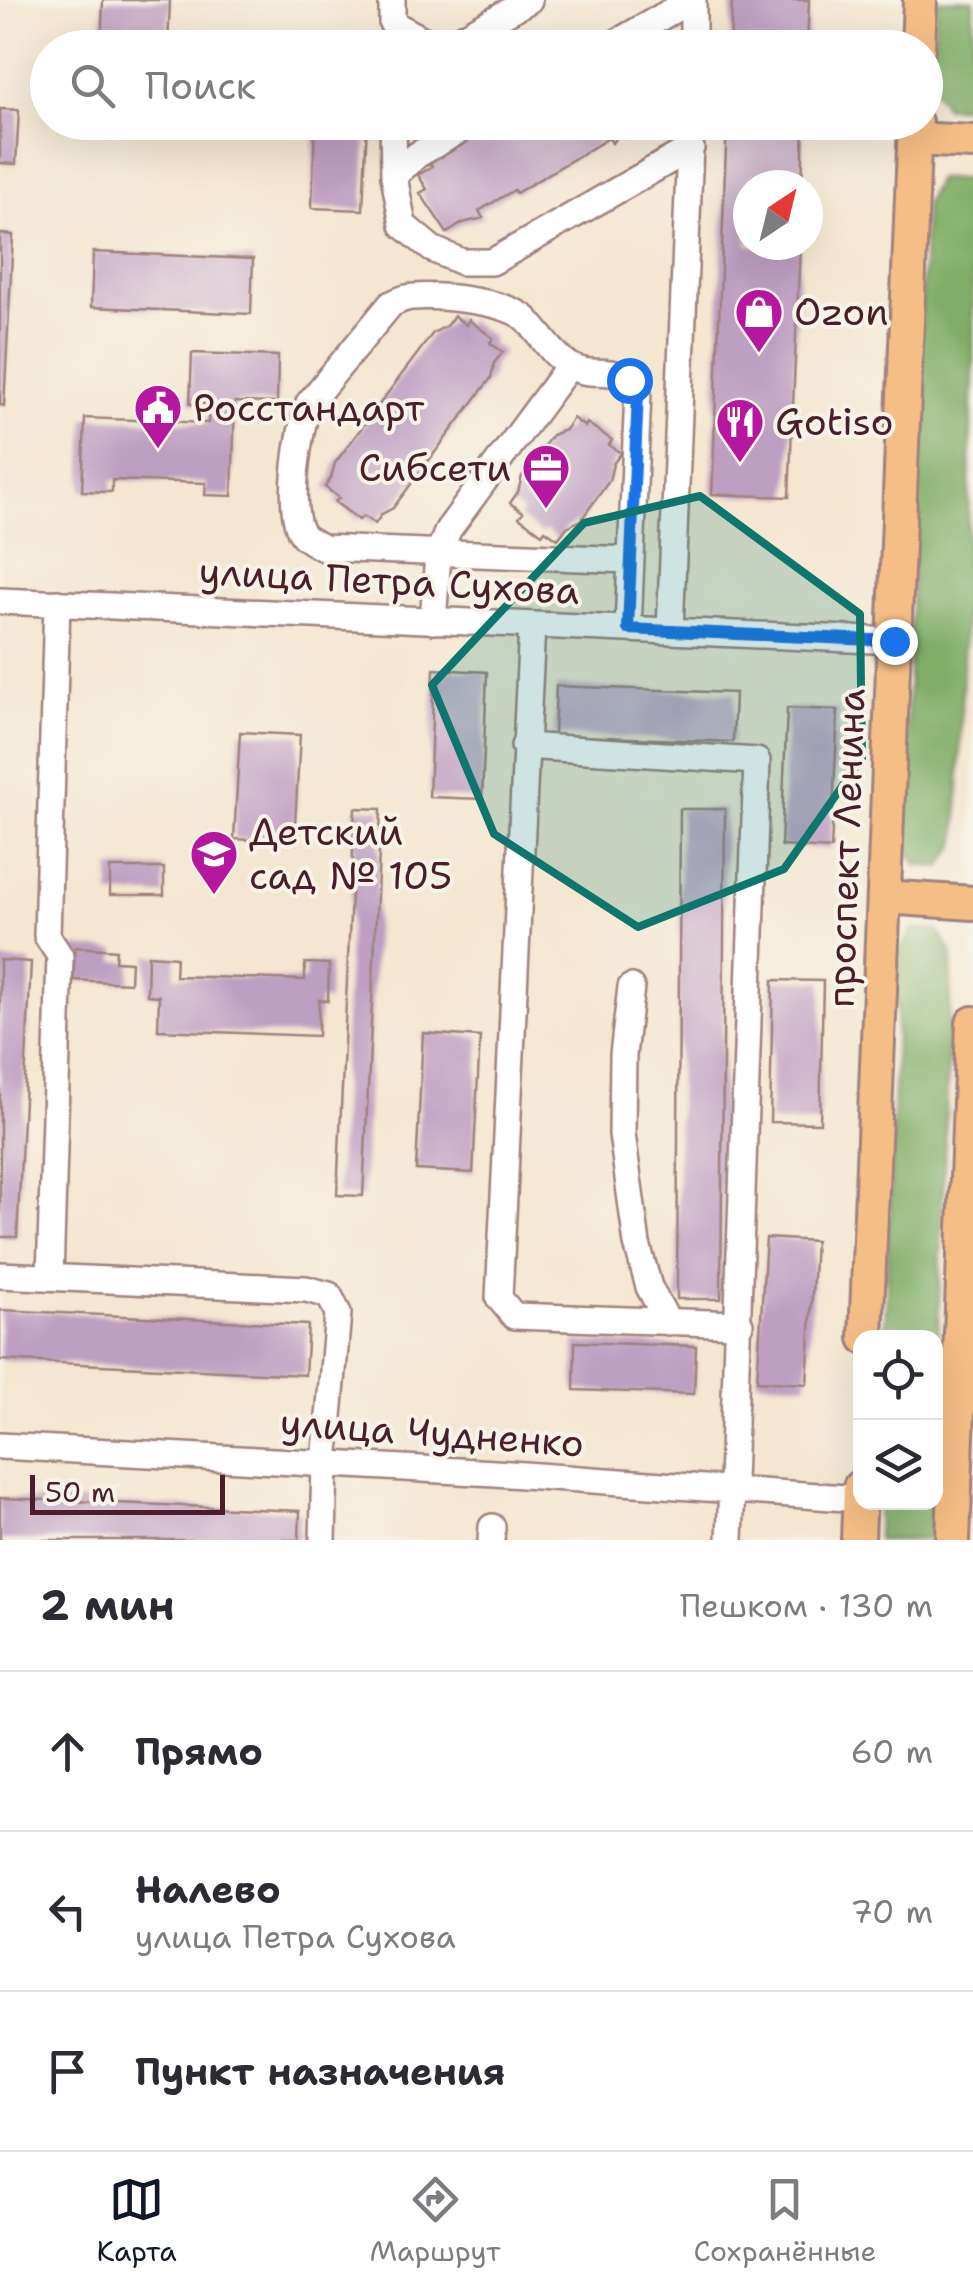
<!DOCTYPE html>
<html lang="ru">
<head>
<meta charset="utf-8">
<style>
  :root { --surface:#fff; --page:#f7f7f7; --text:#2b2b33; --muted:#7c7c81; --line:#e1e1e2; --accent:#111827 }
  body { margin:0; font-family:"Shantell Sans",sans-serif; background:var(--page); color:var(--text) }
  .controls { position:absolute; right:30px; bottom:30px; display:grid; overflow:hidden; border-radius:20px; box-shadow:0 10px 40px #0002 }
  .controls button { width:90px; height:90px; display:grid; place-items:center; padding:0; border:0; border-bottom:2px solid var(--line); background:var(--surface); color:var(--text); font:50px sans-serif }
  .compass { position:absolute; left:733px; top:170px; width:90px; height:90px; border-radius:50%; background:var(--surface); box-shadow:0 10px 40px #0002; rotate:35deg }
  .scale { position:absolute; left:30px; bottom:25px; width:195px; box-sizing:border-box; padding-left:10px; border:5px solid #4a1f2b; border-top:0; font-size:28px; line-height:35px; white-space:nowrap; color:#4a1f2b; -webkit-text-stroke:8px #f7f3e8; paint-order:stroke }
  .stop { position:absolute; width:30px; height:30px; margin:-22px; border:8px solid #1a73e8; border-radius:50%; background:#fff }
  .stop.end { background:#1a73e8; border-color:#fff; box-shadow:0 2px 10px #0008 }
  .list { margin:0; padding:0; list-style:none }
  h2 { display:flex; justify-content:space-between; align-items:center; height:130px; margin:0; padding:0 40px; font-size:42px }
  h2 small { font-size:32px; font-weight:400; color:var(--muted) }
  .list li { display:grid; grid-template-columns:65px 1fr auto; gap:30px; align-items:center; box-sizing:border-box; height:160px; padding:0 40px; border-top:2px solid var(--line) }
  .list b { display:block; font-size:38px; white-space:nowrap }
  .list p { margin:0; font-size:32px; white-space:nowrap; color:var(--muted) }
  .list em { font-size:32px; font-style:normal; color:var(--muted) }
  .icon { flex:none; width:55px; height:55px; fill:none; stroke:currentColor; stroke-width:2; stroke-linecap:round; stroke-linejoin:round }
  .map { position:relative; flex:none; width:973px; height:1540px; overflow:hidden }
  .search { position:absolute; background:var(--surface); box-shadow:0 10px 40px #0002; left:30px; right:30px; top:30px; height:110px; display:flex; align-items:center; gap:25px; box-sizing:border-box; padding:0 35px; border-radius:55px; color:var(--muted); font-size:38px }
  .sheet { height:610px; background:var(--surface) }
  nav { display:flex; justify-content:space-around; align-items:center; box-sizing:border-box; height:140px; border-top:2px solid var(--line); background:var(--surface); font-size:28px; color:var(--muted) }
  nav a { display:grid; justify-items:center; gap:5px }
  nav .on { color:var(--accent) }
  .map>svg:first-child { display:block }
  .forest { fill:#80ae68; stroke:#65664a; stroke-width:2.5 }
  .building { fill:#be9ec1 }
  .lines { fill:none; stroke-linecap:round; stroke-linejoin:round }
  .minor-casing { stroke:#9f827e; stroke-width:30 }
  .major-casing { stroke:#9f827e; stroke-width:38 }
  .minor { stroke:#fff; stroke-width:25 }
  .major { stroke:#f6be87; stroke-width:32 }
  .route { stroke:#1a73e8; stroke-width:12 }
  .marked { fill:#0f766e; fill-opacity:0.2; stroke:#0f766e; stroke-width:8; stroke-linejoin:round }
  .labels { text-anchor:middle; stroke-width:8; stroke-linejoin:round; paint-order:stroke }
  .poi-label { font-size:38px; fill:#4a1f2b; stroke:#f7f3e8; text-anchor:start }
  .street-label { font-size:38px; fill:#4a1f2b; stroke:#f7f3e8 }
</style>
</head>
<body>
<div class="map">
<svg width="973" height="1540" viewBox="0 0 973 1540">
  <rect width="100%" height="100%" fill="#f7f3e8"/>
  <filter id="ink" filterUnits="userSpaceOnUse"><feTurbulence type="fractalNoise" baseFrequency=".01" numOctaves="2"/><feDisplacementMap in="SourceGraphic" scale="20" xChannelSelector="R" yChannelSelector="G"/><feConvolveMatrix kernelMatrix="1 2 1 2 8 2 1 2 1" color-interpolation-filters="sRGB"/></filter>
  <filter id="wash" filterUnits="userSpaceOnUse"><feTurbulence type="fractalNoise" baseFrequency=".0048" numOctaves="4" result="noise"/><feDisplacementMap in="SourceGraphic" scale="40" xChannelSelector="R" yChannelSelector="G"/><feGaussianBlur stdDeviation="2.25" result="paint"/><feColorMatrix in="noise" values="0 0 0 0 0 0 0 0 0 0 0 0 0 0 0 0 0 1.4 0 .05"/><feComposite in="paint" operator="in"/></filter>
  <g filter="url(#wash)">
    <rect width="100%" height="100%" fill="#f4e6d0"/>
    <!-- forest -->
    <path class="forest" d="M 936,0 L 973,0 L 973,102 L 969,107 L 945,107 L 932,86 Z
      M 937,179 L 963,179 L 973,194 L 973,371 L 957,843 L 941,867 L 918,865 L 903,844 L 925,203 Z
      M 913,930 L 937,930 L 952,953 L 936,1386 L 936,1338 L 885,1337 L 899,952 Z
      M 878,1503 L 931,1503 L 930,1540 L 877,1540 Z"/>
    <g id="blocks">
      <!-- building -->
      <path class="building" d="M 103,0 L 170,0 L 168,48 L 101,48 Z
        M 732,0 L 809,0 L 807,48 L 730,48 Z
        M 0,109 L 19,110 L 16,164 L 0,163 Z
        M 315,122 L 367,122 L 363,210 L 312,208 Z
        M 500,122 L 628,122 L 612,143 L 609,138 L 516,193 L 514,190 L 479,211 L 483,218 L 463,223 L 447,233 L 420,193 L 427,189 L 418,175 L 432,167 L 430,163 Z
        M 727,122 L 804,122 L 802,185 L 748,185 L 748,245 L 800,245 L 789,497 L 712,494 Z
        M 0,234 L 13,235 L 4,406 L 0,405 Z
        M 93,252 L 253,259 L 251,314 L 91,307 Z
        M 454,316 L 466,325 L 469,320 L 493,338 L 490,343 L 503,352 L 494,363 L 491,378 L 393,508 L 382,514 L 375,524 L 363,516 L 359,520 L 335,502 L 339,498 L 325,487 L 331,478 L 335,463 L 433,333 L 446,326 Z
        M 192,353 L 278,356 L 277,403 L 235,402 L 232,496 L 205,495 L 206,483 L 112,480 L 112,492 L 82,491 L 85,418 L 208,423 L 208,404 L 190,404 Z
        M 573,418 L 585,427 L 587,423 L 612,440 L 609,445 L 621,453 L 613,464 L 609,481 L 581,520 L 567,527 L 558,539 L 545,530 L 542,534 L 519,517 L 523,512 L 510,503 L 518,492 L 522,476 L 552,435 L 565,430 Z
        M 434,669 L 487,672 L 482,799 L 429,797 Z
        M 556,686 L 735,693 L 733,742 L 554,735 Z
        M 787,708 L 838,710 L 831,849 L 781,846 Z
        M 240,732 L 300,735 L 294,842 L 234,839 Z
        M 355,808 L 381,809 L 363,1196 L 337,1195 Z
        M 680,809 L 725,809 L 721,1299 L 677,1299 Z
        M 110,868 L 164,868 L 164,895 L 110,895 Z
        M 75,947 L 116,950 L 115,961 L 131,962 L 130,983 L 73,980 Z
        M 148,955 L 176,957 L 175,976 L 305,980 L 305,963 L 329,964 L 328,1001 L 319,1000 L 318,1036 L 158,1030 L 159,996 L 147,995 Z
        M 0,960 L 31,962 L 17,1237 L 0,1237 Z
        M 773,980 L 823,981 L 820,1123 L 770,1122 Z
        M 423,1033 L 480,1037 L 473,1173 L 416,1170 Z
        M 766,1238 L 815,1241 L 807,1384 L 757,1381 Z
        M 0,1310 L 308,1325 L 305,1375 L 0,1360 Z
        M 575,1342 L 696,1346 L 694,1394 L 574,1390 Z
        M 0,1498 L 300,1511 L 299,1540 L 0,1540 Z"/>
    </g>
  </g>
  <g filter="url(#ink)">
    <use href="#blocks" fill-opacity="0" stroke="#9f827e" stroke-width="2.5"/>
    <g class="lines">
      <!-- minor casing -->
      <g class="minor-casing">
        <path id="minor" d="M 392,0 L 392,23 L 431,44 L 454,42 L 529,0
          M 607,48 L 691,0
          M 693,48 L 693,0
          M 393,122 L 394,176
          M 474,122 L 417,155 L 394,176 L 403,225 L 432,249 L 462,262 L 492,262 L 691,148
          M 0,601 L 894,641
          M 433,621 L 438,555 L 448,530 L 569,366
          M 532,625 L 499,1298 L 514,1316 L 740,1324
          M 628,629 L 638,392 C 614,359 595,382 569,365 C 552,355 540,333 526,319 C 506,301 440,295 413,297 C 405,297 398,301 391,304 L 309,403 C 299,428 285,513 303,535 C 307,540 317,544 323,548 L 630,560
          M 670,631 L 691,122
          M 524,746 L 757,761 L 730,1540
          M 631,987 L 623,1055 L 622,1134 L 637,1244 L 649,1287 L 668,1322
          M 0,1275 L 306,1289 L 329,1295 L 338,1313 L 325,1463 L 323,1540
          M 50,1277 L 60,956 L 47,936 L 57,603
          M 0,1446 L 495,1473 L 860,1499
          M 491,1540 L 492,1527"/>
      </g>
      <!-- major casing -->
      <g class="major-casing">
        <path id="major" d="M 918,48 L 920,0
          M 914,139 L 973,142
          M 884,897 L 973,903
          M 866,1338 L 915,122
          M 858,1540 L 860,1487
          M 953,1540 L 973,1023"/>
      </g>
      <!-- minor -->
      <use href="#minor" class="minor"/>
      <!-- major -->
      <use href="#major" class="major"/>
    </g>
  </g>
  <g class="lines" filter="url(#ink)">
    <!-- route -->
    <path class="route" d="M 629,380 L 638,392 L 628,629 L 894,641"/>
  </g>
  <!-- marked area -->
  <path class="marked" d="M 700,496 L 860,614 L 862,758 L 784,869 L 638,927 L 494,834 L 432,685 L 584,523 Z"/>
  <!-- icons -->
  <defs>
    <g id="shop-pin" transform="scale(2.5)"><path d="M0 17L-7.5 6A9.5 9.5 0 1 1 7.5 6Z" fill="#b5179e" stroke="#f7f3e8"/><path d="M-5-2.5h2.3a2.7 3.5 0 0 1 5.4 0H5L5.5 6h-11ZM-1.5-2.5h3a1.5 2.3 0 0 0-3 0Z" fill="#fff"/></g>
    <g id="civic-pin" transform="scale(2.5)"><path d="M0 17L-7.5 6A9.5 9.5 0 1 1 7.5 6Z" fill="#b5179e" stroke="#f7f3e8"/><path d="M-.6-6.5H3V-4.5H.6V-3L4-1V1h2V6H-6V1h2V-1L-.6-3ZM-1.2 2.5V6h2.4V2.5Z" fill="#fff"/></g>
    <g id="restaurant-pin" transform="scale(2.5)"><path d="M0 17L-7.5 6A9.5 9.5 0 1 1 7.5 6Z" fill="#b5179e" stroke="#f7f3e8"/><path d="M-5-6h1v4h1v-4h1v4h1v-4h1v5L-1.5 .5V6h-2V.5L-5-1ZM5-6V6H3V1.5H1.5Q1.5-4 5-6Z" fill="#fff"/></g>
    <g id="office-pin" transform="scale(2.5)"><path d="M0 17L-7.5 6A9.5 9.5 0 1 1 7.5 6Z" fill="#b5179e" stroke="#f7f3e8"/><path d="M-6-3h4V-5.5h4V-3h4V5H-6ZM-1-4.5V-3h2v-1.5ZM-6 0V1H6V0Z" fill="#fff"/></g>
    <g id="school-pin" transform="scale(2.5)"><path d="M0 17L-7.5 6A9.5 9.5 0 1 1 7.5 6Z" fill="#b5179e" stroke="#f7f3e8"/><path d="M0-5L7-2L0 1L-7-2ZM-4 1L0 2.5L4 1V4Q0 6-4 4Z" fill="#fff"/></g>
  </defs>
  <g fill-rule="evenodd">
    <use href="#shop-pin" x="759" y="312"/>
    <use href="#civic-pin" x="158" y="408"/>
    <use href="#restaurant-pin" x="740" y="422"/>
    <use href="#office-pin" x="546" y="468"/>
    <use href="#school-pin" x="214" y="854"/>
  </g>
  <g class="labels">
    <!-- poi labels -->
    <g class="poi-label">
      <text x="794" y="325">Ozon</text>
      <text x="193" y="421">Росстандарт</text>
      <text x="775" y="435">Gotiso</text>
      <text x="511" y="481" text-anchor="end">Сибсети</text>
      <text x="249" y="845">Детский<tspan x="249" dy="44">сад № 105</tspan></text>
    </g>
    <!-- street labels -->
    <g class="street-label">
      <text transform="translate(389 581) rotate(3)" y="13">улица Петра Сухова</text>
      <text transform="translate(846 848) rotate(-88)" y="13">проспект Ленина</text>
      <text transform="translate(432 1433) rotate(4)" y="13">улица Чудненко</text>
    </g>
  </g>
</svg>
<div class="controls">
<button><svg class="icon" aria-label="locate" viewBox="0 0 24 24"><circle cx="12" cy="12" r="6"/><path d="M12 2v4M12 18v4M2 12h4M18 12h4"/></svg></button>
<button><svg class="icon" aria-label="layers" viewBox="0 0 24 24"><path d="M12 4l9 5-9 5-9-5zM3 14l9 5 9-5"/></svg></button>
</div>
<svg class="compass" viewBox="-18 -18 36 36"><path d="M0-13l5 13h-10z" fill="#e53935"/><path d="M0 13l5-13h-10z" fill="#7c7c81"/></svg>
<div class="scale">50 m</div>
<div class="stop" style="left:629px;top:380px"></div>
<div class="stop end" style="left:894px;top:641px"></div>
<div class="search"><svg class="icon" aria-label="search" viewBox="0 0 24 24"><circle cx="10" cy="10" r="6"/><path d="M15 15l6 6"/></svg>Поиск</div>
</div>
<section class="sheet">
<h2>2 мин<small>Пешком · 130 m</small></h2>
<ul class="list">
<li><svg class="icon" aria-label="ahead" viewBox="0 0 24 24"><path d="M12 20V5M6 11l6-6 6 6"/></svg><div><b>Прямо</b></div><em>60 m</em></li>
<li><svg class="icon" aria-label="left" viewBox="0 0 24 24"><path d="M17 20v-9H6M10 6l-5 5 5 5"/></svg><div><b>Налево</b><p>улица Петра Сухова</p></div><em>70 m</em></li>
<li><svg class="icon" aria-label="arrive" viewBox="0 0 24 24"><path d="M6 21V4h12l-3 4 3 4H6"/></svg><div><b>Пункт назначения</b></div></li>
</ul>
</section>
<nav>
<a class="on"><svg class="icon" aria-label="map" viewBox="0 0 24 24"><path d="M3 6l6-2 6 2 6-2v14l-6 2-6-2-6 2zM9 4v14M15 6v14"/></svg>Карта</a>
<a><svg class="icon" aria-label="directions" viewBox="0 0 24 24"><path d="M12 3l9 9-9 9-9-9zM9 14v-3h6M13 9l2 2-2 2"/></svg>Маршрут</a>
<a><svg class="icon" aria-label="saved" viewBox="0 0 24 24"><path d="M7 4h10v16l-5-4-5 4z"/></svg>Сохранённые</a>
</nav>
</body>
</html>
